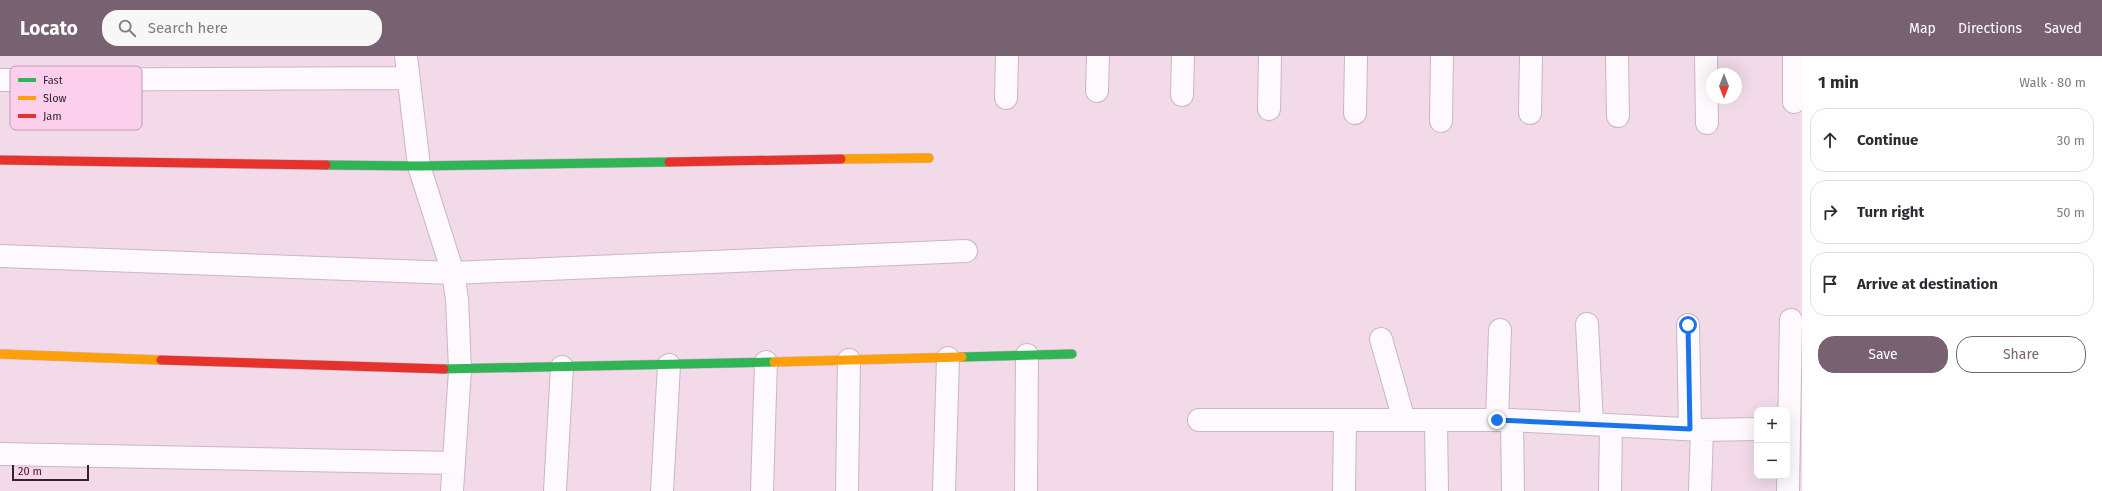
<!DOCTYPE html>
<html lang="en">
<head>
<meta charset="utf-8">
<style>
  :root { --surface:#fff; --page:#f7f7f7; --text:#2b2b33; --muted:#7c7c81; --line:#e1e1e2; --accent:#786271 }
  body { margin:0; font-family:"Fira Sans",sans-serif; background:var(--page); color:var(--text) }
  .controls { position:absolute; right:12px; bottom:12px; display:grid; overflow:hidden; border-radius:8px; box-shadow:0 4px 16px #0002 }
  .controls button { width:36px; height:36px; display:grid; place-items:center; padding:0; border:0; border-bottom:1px solid var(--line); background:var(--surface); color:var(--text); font:20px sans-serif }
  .compass { position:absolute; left:1706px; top:12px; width:36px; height:36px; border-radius:50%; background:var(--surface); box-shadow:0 4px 16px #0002; rotate:180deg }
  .scale { position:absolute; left:12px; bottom:10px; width:77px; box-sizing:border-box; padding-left:4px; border:2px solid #362130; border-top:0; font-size:11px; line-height:14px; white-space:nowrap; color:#362130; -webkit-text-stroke:3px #fccfec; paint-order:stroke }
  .stop { position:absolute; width:12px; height:12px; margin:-9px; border:3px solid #1a73e8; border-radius:50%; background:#fff }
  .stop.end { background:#1a73e8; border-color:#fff; box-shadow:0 1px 4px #0008 }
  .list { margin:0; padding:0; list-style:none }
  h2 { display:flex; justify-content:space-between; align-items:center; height:52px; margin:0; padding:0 16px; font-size:17px }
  h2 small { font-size:13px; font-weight:400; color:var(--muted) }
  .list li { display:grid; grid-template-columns:26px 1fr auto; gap:12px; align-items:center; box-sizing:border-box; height:64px; margin:0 8px 8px; padding:0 8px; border:1px solid var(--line); border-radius:16px }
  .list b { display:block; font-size:15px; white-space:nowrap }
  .list em { font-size:13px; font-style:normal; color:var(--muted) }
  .actions { display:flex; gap:8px; padding:12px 16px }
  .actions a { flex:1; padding:9px 0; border:1px solid var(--accent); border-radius:16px; text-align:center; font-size:14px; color:var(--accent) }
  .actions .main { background:var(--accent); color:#fff }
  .icon { flex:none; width:22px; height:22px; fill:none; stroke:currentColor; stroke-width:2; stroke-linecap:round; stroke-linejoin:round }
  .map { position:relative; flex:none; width:1802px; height:435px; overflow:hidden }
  header { display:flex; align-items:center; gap:24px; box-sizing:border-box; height:56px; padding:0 20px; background:var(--accent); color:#fff }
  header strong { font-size:19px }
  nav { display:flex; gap:22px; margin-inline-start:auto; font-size:14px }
  .search { width:280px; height:36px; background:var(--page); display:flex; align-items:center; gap:10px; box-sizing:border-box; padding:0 14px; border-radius:16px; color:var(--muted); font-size:15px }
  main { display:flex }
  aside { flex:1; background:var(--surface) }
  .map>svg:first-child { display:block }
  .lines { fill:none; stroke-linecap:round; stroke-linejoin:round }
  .street-casing { stroke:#cbb6c4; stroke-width:24 }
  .fast-casing { stroke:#cbb6c4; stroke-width:10 }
  .slow-casing { stroke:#cbb6c4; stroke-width:10 }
  .jam-casing { stroke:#cbb6c4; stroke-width:10 }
  .street { stroke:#fdf9fc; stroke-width:22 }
  .fast { stroke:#30b455; stroke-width:9 }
  .slow { stroke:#ff9f0a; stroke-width:9 }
  .jam { stroke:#e5322d; stroke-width:9 }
  .route { stroke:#1a73e8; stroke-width:5 }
  .key { fill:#fccfec; stroke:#c19bb4; stroke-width:1 }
  .key-label { font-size:11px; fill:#362130 }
</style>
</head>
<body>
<header>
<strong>Locato</strong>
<div class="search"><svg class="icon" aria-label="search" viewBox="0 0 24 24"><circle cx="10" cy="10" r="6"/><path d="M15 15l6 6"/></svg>Search here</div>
<nav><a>Map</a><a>Directions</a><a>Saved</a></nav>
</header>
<main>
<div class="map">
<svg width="1802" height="435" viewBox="0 0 1802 435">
  <rect width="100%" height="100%" fill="#f2dae9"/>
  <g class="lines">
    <!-- street casing -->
    <g class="street-casing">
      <path id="street" d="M 406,0 L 419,110 L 453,217 L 457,243 L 460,314 L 452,435
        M 1617,0 L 1618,60
        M 1706,0 L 1707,67
        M 1794,0 L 1794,46
        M 0,24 L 408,22
        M 1097,35 L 1098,0
        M 1182,39 L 1183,0
        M 1006,42 L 1007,0
        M 1269,53 L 1270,0
        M 1355,57 L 1356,0
        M 1530,57 L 1531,0
        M 1441,65 L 1442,0
        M 0,200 L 453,217 L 966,195
        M 1587,268 L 1592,368
        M 1688,269 L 1690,373
        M 1381,283 L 1404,364
        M 1199,364 L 1512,364 L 1702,374 L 1757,373
        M 1436,364 L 1437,435
        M 1497,364 L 1500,274
        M 1512,364 L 1513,435
        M 0,398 L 454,407
        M 555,435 L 562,311
        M 662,435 L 669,309
        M 762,435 L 766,306
        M 847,435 L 849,304
        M 944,435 L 948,302
        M 1026,435 L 1027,299
        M 1344,435 L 1345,364
        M 1610,435 L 1611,370
        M 1700,435 L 1702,374
        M 1788,435 L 1791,264"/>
    </g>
    <!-- fast casing -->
    <g class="fast-casing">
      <path id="fast" d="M 326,109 L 419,110 L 669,106
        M 962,301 L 1072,298
        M 444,313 L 774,306"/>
    </g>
    <!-- slow casing -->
    <g class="slow-casing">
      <path id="slow" d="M 841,103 L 929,102
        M 0,298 L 161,304
        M 774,306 L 962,301"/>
    </g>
    <!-- jam casing -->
    <g class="jam-casing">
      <path id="jam" d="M 0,104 L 326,109
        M 669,106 L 841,103
        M 161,304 L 444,313"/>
    </g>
    <!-- street -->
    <use href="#street" class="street"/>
    <!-- fast -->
    <use href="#fast" class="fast"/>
    <!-- slow -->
    <use href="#slow" class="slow"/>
    <!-- jam -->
    <use href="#jam" class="jam"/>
  </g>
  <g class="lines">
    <!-- route -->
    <path class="route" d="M 1497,364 L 1690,373 L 1688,269"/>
  </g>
  <!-- legend -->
  <rect x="10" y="10" width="132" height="64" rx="6" class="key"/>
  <rect x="18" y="22" width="18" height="4" fill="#30b455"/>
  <rect x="18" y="40" width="18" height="4" fill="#ff9f0a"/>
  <rect x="18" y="58" width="18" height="4" fill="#e5322d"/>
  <g class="key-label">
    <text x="43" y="28">Fast</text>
    <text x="43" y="46">Slow</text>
    <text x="43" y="64">Jam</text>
  </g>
</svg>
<div class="controls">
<button>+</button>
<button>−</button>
</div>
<svg class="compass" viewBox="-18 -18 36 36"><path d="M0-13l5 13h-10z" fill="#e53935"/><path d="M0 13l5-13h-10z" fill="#7c7c81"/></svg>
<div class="scale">20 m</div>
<div class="stop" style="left:1688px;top:269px"></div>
<div class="stop end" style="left:1497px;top:364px"></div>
</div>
<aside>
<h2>1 min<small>Walk · 80 m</small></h2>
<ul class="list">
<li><svg class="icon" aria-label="ahead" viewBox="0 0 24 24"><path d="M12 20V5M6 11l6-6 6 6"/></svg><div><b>Continue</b></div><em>30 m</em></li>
<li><svg class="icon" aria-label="right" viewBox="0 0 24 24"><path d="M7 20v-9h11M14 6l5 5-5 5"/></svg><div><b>Turn right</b></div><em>50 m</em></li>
<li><svg class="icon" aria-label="arrive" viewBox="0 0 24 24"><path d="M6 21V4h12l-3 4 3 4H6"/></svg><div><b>Arrive at destination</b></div></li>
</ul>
<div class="actions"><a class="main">Save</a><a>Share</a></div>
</aside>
</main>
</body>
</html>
